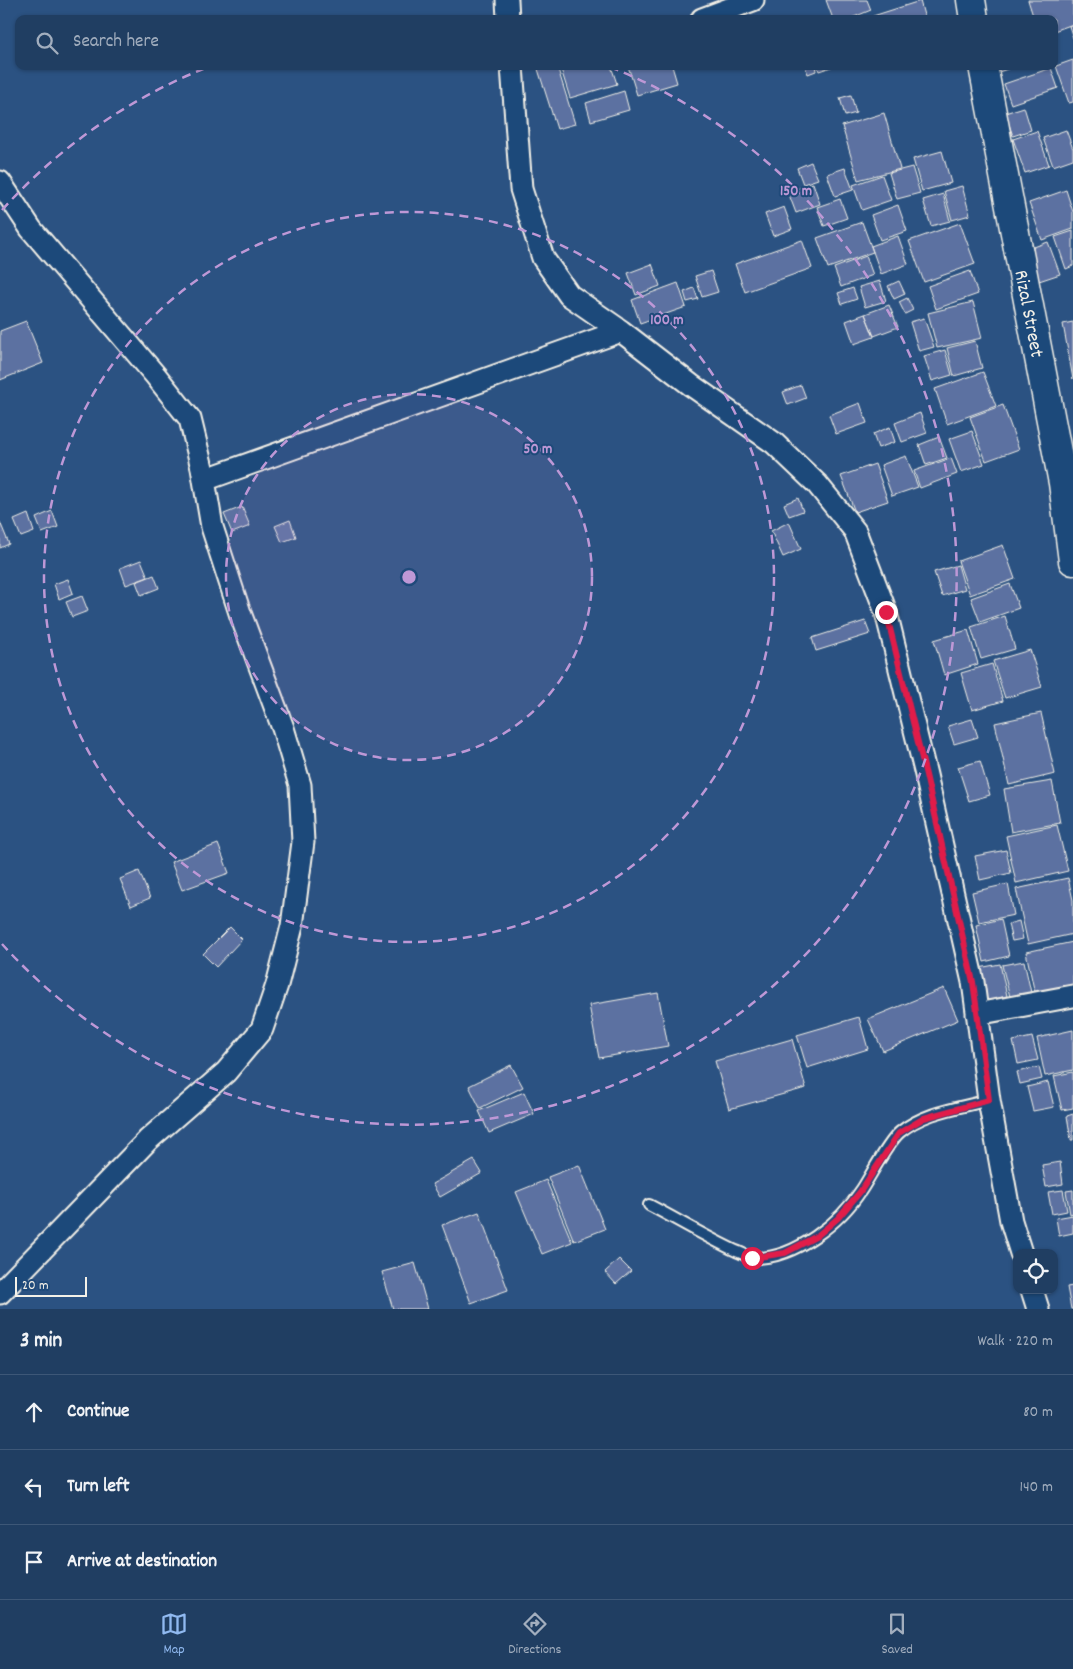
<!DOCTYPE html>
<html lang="en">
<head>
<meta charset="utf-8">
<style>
  :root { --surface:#203e62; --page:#2d496b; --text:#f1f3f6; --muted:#a2aebe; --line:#3d5777; --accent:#90b9f0 }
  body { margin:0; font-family:Dekko,sans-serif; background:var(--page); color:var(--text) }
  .controls { position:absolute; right:15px; bottom:15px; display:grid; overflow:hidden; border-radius:10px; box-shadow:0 1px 4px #0004 }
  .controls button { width:45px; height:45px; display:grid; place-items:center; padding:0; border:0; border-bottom:1px solid var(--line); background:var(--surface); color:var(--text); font:25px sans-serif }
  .scale { position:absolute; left:15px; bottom:12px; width:72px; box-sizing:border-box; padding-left:5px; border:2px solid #f4f1e8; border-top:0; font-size:14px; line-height:18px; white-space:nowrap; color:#f4f1e8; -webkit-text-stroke:4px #1f4a7a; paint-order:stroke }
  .stop { position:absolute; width:15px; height:15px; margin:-11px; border:4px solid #e11d48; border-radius:50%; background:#fff }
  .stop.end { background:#e11d48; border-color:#fff; box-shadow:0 1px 5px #0008 }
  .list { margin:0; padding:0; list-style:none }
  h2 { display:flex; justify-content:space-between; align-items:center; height:65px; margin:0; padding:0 20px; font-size:21px }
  h2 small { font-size:16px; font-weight:400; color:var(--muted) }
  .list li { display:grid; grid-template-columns:32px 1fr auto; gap:15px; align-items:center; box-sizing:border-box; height:75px; padding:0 20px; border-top:1px solid var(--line) }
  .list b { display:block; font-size:19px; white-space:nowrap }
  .list em { font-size:16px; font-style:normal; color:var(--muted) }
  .icon { flex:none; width:28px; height:28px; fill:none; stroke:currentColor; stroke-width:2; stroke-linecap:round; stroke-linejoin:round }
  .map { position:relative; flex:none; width:1073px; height:1309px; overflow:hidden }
  .search { position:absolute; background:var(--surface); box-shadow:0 1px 4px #0004; left:15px; right:15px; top:15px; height:55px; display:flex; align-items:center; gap:12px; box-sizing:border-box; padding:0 18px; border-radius:10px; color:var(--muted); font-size:19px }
  .sheet { height:290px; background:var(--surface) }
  nav { display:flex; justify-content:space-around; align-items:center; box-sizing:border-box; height:70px; border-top:1px solid var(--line); background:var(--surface); font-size:14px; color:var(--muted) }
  nav a { display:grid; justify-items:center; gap:2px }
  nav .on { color:var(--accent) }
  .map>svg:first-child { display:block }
  .building { fill:#5c71a1; stroke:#f4f1e8 }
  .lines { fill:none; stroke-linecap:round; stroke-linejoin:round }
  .lane-casing { stroke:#f4f1e8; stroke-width:14 }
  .street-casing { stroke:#f4f1e8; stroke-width:25 }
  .secondary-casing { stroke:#f4f1e8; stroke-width:31 }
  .lane { stroke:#1f4a7a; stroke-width:10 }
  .street { stroke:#1f4a7a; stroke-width:21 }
  .secondary { stroke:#1f4a7a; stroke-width:28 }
  .route { stroke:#e11d48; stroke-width:6 }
  .ring { fill:none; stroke:#be98d6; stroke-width:2.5; stroke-dasharray:9 6 }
  .labels { text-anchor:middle; stroke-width:4; stroke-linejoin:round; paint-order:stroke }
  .street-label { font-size:20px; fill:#f4f1e8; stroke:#1f4a7a }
  .centre { fill:#be98d6; stroke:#1f4a7a; stroke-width:2.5 }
  .ring-label { font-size:15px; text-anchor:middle; font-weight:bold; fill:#be98d6; stroke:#1f4a7a; stroke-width:4; stroke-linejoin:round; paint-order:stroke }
</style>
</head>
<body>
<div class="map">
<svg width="1073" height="1309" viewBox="0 0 1073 1309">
  <rect width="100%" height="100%" fill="#2b5282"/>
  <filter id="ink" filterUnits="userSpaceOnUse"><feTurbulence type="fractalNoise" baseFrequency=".02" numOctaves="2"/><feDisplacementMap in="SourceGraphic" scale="10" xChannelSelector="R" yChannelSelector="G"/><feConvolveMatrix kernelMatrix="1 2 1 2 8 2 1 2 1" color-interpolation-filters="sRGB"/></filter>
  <g filter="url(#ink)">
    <!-- building -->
    <path class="building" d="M 826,0 L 867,0 L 871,10 L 849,19 L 833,19 Z
      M 1028,0 L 1073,0 L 1073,24 L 1054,31 L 1054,19 L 1034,19 Z
      M 920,1 L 925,19 L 874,19 L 873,16 Z
      M 1073,24 L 1073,38 L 1069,26 Z
      M 1073,60 L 1073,102 L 1069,103 L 1056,66 Z
      M 537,66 L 557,66 L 575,124 L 557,129 Z
      M 560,66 L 611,66 L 617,84 L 570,98 Z
      M 628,66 L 672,66 L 677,83 L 637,95 Z
      M 805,66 L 815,66 L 816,71 L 808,74 Z
      M 817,66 L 834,66 L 819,71 Z
      M 991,66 L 1016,66 L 993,74 Z
      M 1051,68 L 1058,88 L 1011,104 L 1004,84 Z
      M 624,91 L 629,110 L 591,121 L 586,103 Z
      M 851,95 L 856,113 L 845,116 L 840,98 Z
      M 1024,107 L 1031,130 L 1013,136 L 1005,113 Z
      M 884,113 L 900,169 L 858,180 L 842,126 Z
      M 1066,130 L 1073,149 L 1073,159 L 1053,166 L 1043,138 Z
      M 1037,131 L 1049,165 L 1025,173 L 1013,139 Z
      M 942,151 L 951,183 L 922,191 L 913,159 Z
      M 811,162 L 818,179 L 803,184 L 797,168 Z
      M 912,167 L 920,193 L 897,199 L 889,173 Z
      M 845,168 L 853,190 L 835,196 L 827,174 Z
      M 882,175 L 891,200 L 862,210 L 853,185 Z
      M 813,183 L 820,204 L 796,213 L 788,192 Z
      M 962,186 L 970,215 L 952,220 L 944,191 Z
      M 1066,190 L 1073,212 L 1073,229 L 1042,240 L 1029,203 Z
      M 943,194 L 950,221 L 931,226 L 923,200 Z
      M 840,199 L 847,218 L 824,226 L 817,207 Z
      M 898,205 L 907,231 L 880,240 L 871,215 Z
      M 784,207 L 792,229 L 773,236 L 765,214 Z
      M 862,222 L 873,252 L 828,268 L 817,238 Z
      M 960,223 L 975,264 L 924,282 L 909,241 Z
      M 1073,231 L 1073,266 L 1066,269 L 1055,237 Z
      M 898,236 L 908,264 L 881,274 L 871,246 Z
      M 802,240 L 812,268 L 745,292 L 735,264 Z
      M 1048,242 L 1060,274 L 1039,281 L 1028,249 Z
      M 866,256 L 873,275 L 841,287 L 834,268 Z
      M 652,264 L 660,286 L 636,295 L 628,273 Z
      M 711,271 L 718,292 L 702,297 L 695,276 Z
      M 970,271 L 978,294 L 936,309 L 928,286 Z
      M 880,281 L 886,301 L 865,307 L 859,287 Z
      M 899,281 L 905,294 L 894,299 L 888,286 Z
      M 678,283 L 686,307 L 640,323 L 632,300 Z
      M 694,288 L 698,299 L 687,302 L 684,292 Z
      M 853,288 L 857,299 L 842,304 L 838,293 Z
      M 907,298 L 913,310 L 905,314 L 899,302 Z
      M 973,302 L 982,338 L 937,348 L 928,313 Z
      M 889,305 L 898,327 L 874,336 L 865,314 Z
      M 865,314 L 874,337 L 854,344 L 846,321 Z
      M 924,318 L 934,347 L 919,351 L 910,322 Z
      M 26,321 L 43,363 L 0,380 L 0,331 Z
      M 1073,322 L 1073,379 L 1063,324 Z
      M 975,341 L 982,368 L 954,376 L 947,348 Z
      M 945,350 L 952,375 L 932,381 L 924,356 Z
      M 983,372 L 996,406 L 947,424 L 935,389 Z
      M 801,385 L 806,398 L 788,405 L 783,392 Z
      M 860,403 L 867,423 L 836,434 L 829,415 Z
      M 1003,405 L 1019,449 L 986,461 L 970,417 Z
      M 920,413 L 927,433 L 902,442 L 895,423 Z
      M 890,427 L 895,442 L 878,448 L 873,434 Z
      M 972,431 L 984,464 L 961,472 L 949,439 Z
      M 939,437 L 947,458 L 926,465 L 919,445 Z
      M 906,456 L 918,487 L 892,496 L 881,465 Z
      M 951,458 L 957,474 L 920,488 L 914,471 Z
      M 875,464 L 888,501 L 855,512 L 841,476 Z
      M 798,498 L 803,511 L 789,516 L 784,504 Z
      M 242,507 L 250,526 L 232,533 L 224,514 Z
      M 52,511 L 58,527 L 42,533 L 36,518 Z
      M 28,514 L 34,532 L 21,537 L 14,520 Z
      M 290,520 L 296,537 L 282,542 L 275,526 Z
      M 0,522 L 9,544 L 0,548 Z
      M 789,522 L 801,549 L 783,557 L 771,531 Z
      M 1003,545 L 1015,579 L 970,595 L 958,561 Z
      M 141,560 L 148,577 L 126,585 L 120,568 Z
      M 958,565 L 965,589 L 942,596 L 934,572 Z
      M 154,575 L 159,588 L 141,595 L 136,582 Z
      M 68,579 L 73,593 L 59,599 L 54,584 Z
      M 1010,584 L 1019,608 L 980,622 L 971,598 Z
      M 82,596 L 88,611 L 72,617 L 66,602 Z
      M 1005,616 L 1015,649 L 981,659 L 971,627 Z
      M 865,621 L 870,634 L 816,651 L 812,638 Z
      M 968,630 L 978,664 L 944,675 L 934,640 Z
      M 1030,650 L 1042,687 L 1005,698 L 993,661 Z
      M 992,664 L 1003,701 L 972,710 L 961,673 Z
      M 1041,713 L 1055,774 L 1009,785 L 995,723 Z
      M 972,719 L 978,737 L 954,744 L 948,726 Z
      M 980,761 L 990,795 L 969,801 L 958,767 Z
      M 1052,781 L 1060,823 L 1011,832 L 1004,789 Z
      M 1057,825 L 1068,871 L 1016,883 L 1006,836 Z
      M 218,844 L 229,873 L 182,890 L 171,862 Z
      M 1006,850 L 1011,873 L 980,880 L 975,856 Z
      M 139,871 L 150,898 L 131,906 L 120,879 Z
      M 1068,878 L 1073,900 L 1073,934 L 1028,944 L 1016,889 Z
      M 1008,884 L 1014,915 L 979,922 L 972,892 Z
      M 1001,919 L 1009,956 L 984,962 L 976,925 Z
      M 1019,921 L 1023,939 L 1012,941 L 1008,924 Z
      M 230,927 L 242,939 L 216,967 L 203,954 Z
      M 1073,942 L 1073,985 L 1035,994 L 1026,952 Z
      M 1024,961 L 1032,997 L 1011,1001 L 1002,965 Z
      M 1000,964 L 1007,996 L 986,1001 L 979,968 Z
      M 944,988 L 958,1020 L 883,1051 L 868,1019 Z
      M 658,993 L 668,1046 L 599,1058 L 589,1005 Z
      M 859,1017 L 868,1049 L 807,1068 L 797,1035 Z
      M 1073,1030 L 1073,1070 L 1045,1076 L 1037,1038 Z
      M 1032,1037 L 1038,1060 L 1018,1064 L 1013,1041 Z
      M 792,1039 L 806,1088 L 729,1109 L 715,1061 Z
      M 511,1065 L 523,1087 L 480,1108 L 469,1086 Z
      M 1039,1067 L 1042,1079 L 1020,1084 L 1017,1072 Z
      M 1073,1072 L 1073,1108 L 1062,1110 L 1054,1076 Z
      M 1048,1082 L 1054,1107 L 1033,1111 L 1027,1087 Z
      M 524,1092 L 534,1114 L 489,1133 L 479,1111 Z
      M 1073,1114 L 1073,1140 L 1071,1140 L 1067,1116 Z
      M 474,1160 L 482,1173 L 440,1197 L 432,1184 Z
      M 1060,1162 L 1063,1184 L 1046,1187 L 1042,1165 Z
      M 579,1165 L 605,1229 L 574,1241 L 548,1177 Z
      M 546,1180 L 572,1242 L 542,1254 L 516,1192 Z
      M 1063,1190 L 1067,1211 L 1052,1214 L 1048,1192 Z
      M 1073,1190 L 1073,1213 L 1070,1214 L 1066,1191 Z
      M 479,1212 L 508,1290 L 471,1303 L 442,1225 Z
      M 1073,1215 L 1073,1233 L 1059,1236 L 1056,1218 Z
      M 619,1259 L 631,1271 L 616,1284 L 605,1272 Z
      M 415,1263 L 428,1309 L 393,1309 L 382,1272 Z
      M 1073,1286 L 1073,1309 L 1071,1309 L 1067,1287 Z"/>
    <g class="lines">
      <!-- lane casing -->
      <g class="lane-casing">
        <path id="lane" d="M 649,1205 C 678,1220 706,1237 736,1251 C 742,1253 748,1257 754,1258 C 795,1259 841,1222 862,1189 C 871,1175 888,1142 900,1132 C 924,1112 959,1108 989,1100"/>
      </g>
      <!-- street casing -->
      <g class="street-casing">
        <path id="street" d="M 507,0 L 508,19
          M 702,19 L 753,0
          M 512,66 L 521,189 L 543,258 L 569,295 L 621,331 L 691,385 L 774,443 L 817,484 L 855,531 L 886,612 L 926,775 L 973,982 L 989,1100 L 1011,1221 L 1021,1253
          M 0,182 L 31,229 L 156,376 L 190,419 L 202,468 L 212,527 L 240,613 L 283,728 L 300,785 L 303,842 L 292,926 L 277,985 L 262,1029 L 226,1072 L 148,1140 L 0,1293
          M 204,480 L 621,331
          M 977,1014 L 1073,996
          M 1032,1290 L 1038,1309"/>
      </g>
      <!-- secondary casing -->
      <g class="secondary-casing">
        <g id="secondary">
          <path d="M 971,0 L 974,19"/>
          <path id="s1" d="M 983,66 L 1063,483 L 1073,561"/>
        </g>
      </g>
      <!-- lane -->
      <use href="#lane" class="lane"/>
      <!-- street -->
      <use href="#street" class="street"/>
      <!-- secondary -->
      <use href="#secondary" class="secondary"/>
    </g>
  </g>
  <g class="lines" filter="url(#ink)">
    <!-- route -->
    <path class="route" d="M 752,1258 L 785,1253 L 817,1236 L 838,1218 L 860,1192 L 899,1133 L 924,1118 L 989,1100 L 973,982 L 926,775 L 886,612"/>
  </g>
  <!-- distance rings -->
  <circle cx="409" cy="577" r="183" fill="#be98d6" fill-opacity=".12"/>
  <g class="ring">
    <circle cx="409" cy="577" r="183"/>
    <circle cx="409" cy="577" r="365"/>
    <path d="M2 210A548 548 0 0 1 208 67M610 67A548 548 0 1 1 2 944"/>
  </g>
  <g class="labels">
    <!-- street labels -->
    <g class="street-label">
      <text dy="7" stroke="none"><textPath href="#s1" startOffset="252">Rizal Street</textPath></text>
    </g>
  </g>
  <circle cx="409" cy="577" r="8" class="centre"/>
  <g class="ring-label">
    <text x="796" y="195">150 m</text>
    <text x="667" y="324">100 m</text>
    <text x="538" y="453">50 m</text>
  </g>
</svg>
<div class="controls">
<button><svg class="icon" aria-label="locate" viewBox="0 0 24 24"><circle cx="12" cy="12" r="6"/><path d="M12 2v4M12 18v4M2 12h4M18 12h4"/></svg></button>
</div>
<div class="scale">20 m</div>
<div class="stop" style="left:752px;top:1258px"></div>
<div class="stop end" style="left:886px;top:612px"></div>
<div class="search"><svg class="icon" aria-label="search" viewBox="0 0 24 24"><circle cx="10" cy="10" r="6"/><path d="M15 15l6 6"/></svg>Search here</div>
</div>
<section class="sheet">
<h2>3 min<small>Walk · 220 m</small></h2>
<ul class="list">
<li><svg class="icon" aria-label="ahead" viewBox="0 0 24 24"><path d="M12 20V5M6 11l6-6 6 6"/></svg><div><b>Continue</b></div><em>80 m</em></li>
<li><svg class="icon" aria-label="left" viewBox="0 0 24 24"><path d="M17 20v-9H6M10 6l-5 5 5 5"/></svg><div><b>Turn left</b></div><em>140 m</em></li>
<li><svg class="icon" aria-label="arrive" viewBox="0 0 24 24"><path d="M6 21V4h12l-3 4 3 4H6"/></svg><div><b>Arrive at destination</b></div></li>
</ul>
</section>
<nav>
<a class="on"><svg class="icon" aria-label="map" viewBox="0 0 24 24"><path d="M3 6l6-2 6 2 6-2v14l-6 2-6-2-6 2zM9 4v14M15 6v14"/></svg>Map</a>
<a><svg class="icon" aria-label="directions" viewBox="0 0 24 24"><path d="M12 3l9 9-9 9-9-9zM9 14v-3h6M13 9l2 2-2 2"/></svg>Directions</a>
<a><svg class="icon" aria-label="saved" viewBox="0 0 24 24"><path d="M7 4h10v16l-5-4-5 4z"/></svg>Saved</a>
</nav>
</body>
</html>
